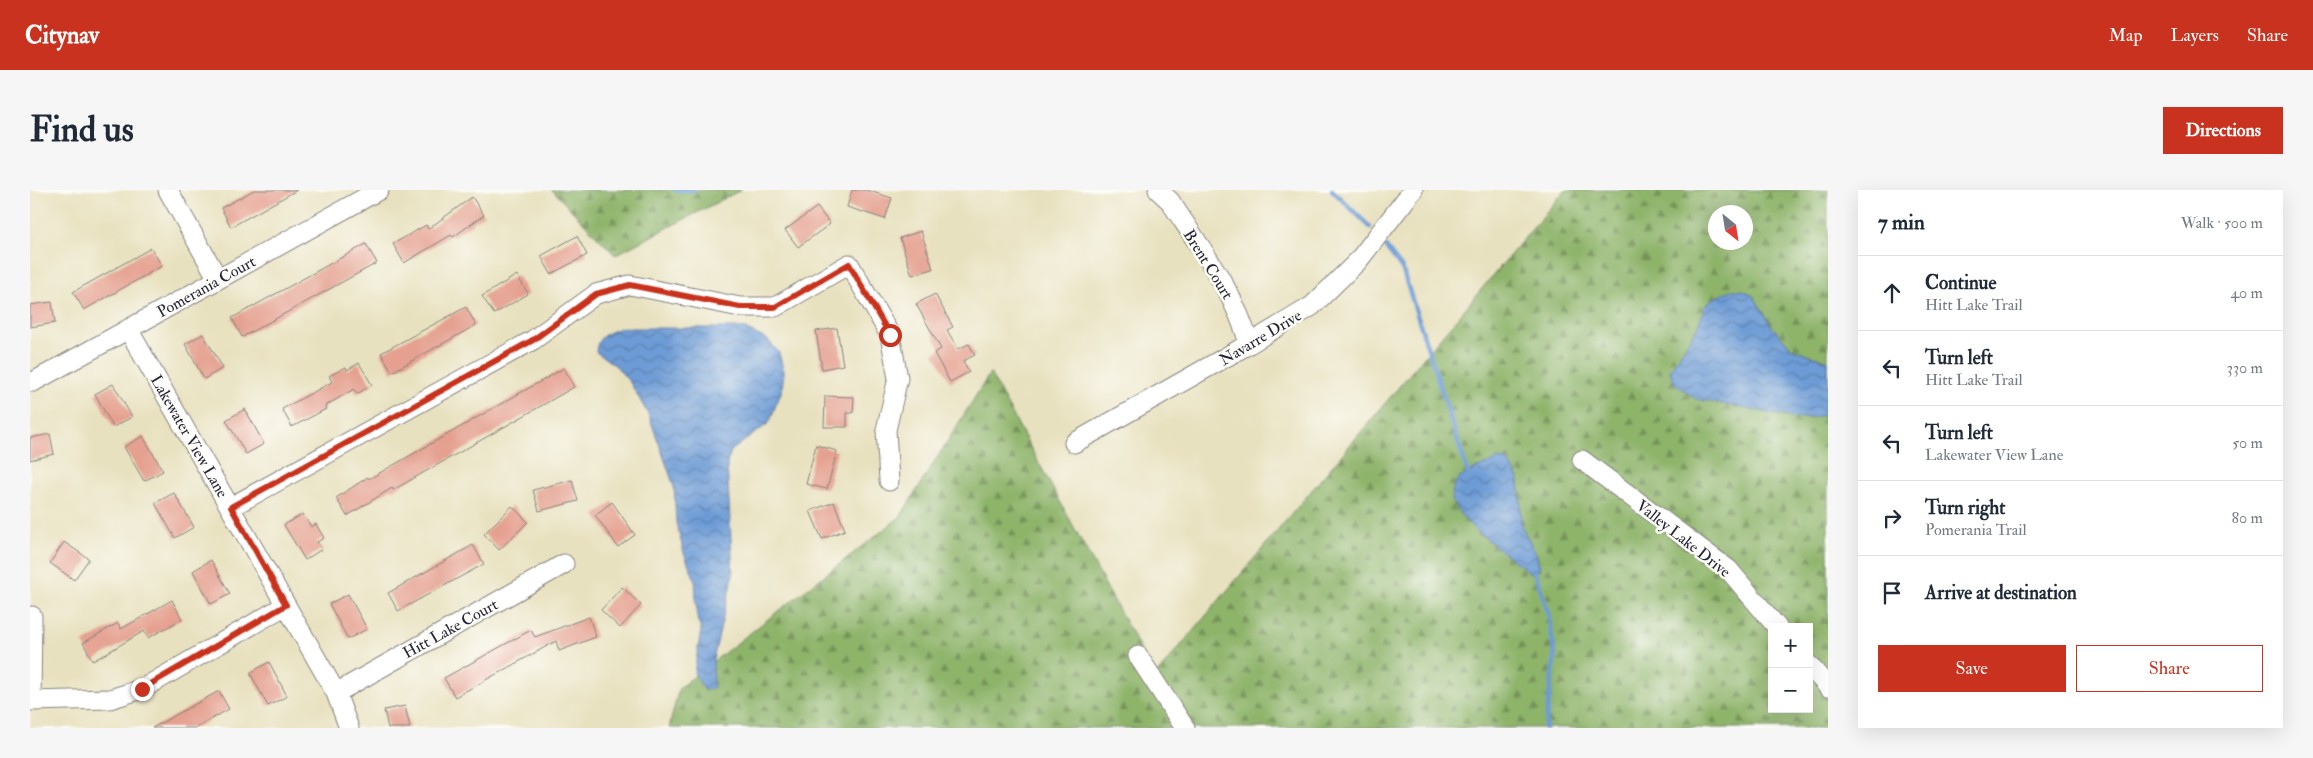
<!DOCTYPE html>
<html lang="en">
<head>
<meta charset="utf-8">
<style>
  :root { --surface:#fff; --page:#f6f6f7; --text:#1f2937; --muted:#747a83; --line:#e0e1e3; --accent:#c8321e }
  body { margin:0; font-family:"IM FELL Double Pica",serif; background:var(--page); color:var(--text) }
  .controls { position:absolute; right:15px; bottom:15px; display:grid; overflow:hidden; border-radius:0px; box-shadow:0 5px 20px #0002 }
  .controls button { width:45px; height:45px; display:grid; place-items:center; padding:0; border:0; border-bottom:1px solid var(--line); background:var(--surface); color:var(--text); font:25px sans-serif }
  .compass { position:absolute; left:1678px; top:15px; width:45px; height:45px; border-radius:50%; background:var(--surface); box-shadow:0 5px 20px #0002; rotate:150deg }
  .stop { position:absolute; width:15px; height:15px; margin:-11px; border:4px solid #c8321e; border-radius:50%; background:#fff }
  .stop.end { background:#c8321e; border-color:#fff; box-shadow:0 1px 5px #0008 }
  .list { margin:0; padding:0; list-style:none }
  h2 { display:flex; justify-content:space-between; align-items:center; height:65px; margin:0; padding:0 20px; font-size:21px }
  h2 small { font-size:16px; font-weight:400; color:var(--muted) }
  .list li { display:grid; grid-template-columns:32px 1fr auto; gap:15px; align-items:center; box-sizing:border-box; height:75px; padding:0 20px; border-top:1px solid var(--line) }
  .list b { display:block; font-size:19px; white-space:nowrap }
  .list p { margin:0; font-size:16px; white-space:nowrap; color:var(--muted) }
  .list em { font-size:16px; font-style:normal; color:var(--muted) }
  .actions { display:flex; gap:10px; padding:15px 20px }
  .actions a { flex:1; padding:11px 0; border:1px solid var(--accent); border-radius:0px; text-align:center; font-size:18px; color:var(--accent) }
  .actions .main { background:var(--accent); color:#fff }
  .icon { flex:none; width:28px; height:28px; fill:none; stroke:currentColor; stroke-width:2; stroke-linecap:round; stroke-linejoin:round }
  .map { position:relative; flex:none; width:1798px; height:538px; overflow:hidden; border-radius:0px }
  header { display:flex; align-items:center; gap:30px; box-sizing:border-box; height:70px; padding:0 25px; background:var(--accent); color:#fff }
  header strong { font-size:24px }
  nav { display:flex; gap:28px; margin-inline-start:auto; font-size:18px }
  .intro { display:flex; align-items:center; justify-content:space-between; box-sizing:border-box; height:120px; padding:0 30px }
  h1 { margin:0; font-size:35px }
  .button { padding:12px 22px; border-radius:0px; background:var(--accent); color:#fff; font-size:18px; font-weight:700 }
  main { display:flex; gap:30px; padding:0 30px }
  aside { flex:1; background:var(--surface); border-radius:0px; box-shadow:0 5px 20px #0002 }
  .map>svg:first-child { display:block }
  .forest { fill:url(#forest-firs); stroke:#586b52; fill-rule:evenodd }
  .water { fill:url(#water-waves); stroke:#485e88 }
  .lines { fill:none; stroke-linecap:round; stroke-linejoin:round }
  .stream { stroke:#6d9bd5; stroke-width:4.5 }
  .building { fill:#e5a090 }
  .minor-casing { stroke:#85827d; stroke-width:21 }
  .minor { stroke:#fff; stroke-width:19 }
  .route { stroke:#c8321e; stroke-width:6 }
  .labels { text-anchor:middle; stroke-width:5; stroke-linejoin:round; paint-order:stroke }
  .street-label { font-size:16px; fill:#22223b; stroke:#fdfcf7 }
</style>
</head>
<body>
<header>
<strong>Citynav</strong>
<nav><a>Map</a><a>Layers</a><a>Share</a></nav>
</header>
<div class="intro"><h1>Find us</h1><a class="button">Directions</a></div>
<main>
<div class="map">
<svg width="1798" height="538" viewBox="0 0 1798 538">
  <defs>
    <pattern id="forest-firs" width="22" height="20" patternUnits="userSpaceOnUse" patternTransform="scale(1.25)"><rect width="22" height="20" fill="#8eb46a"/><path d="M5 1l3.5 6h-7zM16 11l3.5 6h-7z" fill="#749258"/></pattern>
    <pattern id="water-waves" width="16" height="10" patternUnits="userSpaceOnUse" patternTransform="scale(1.25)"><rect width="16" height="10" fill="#6d9bd5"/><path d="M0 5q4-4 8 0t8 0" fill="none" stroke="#597eae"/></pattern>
  </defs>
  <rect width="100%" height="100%" fill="#fdfcf7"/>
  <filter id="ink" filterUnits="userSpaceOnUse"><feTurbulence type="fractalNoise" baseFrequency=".02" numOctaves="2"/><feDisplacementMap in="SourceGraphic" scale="10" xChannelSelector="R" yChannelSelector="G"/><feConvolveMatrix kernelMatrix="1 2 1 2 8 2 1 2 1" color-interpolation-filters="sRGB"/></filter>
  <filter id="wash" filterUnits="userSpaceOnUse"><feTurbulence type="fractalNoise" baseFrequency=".0096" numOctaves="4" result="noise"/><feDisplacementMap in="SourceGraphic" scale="20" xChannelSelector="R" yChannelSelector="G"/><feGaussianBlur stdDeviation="1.12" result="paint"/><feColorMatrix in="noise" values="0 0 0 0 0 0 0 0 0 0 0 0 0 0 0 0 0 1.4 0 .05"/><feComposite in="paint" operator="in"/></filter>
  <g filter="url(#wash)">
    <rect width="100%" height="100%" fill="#e8e1bf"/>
    <!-- forest -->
    <path class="forest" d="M 522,0 L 711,0 L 585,65 Z
      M 1535,0 L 1798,0 L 1798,538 L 639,538 L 649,498 L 870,327 L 960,183 L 1125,486 ZM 1686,22 L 1716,22 L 1716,52 L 1686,52 ZM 1742,437 L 1779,437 L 1779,519 L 1742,519 Z"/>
    <!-- water -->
    <path class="water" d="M 1701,100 L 1712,100 L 1723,105 L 1743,138 L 1763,159 L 1798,171 L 1798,224 L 1779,228 L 1765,228 L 1666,209 L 1644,193 L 1640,180 L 1667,138 L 1674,118 L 1682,109 Z
      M 590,138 L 713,138 L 738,150 L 749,163 L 754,182 L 752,200 L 739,233 L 701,261 L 697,273 L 703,385 L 683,470 L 684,497 L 675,501 L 664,483 L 671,440 L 667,428 L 665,390 L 654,363 L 646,333 L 644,297 L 640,285 L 619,226 L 601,194 L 586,176 L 566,162 C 567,146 577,143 590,138 Z
      M 1468,269 L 1477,270 L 1489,288 L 1492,337 L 1507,365 L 1510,379 L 1502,384 C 1483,369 1431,334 1423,312 C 1420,306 1423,296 1427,291 C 1437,280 1455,276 1468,269 Z"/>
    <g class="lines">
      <!-- stream -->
      <path class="stream" d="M 645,0 L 664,0
        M 1302,0 L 1340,37
        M 1355,56 L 1372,78 L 1438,283
        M 1505,382 L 1518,422 L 1525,466 L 1515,538"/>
    </g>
    <g id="blocks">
      <!-- building -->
      <path class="building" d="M 224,0 L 267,0 L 201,37 L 191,18 Z
        M 822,0 L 836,0 L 862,8 L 855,29 L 817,17 Z
        M 442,7 L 454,25 L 423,47 L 421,45 L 374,73 L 363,54 L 396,35 L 398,39 Z
        M 787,17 L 800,34 L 768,57 L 755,40 Z
        M 891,41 L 903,79 L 882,85 L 870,48 Z
        M 547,46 L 557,65 L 521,84 L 511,66 Z
        M 336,54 L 347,73 L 212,147 L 202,128 Z
        M 121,58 L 132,76 L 54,120 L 43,102 Z
        M 487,85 L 498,104 L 464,124 L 452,106 Z
        M 905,104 L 923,137 L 917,140 L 928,159 L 939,154 L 945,165 L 933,171 L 939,182 L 920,192 L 904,163 L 911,159 L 886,114 Z
        M 22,112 L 25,133 L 0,137 L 0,115 Z
        M 436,117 L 446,135 L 362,182 L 351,163 Z
        M 807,138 L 813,175 L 792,179 L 786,141 Z
        M 173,144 L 193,178 L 174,189 L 155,154 Z
        M 329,173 L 342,195 L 327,204 L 324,199 L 295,216 L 296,219 L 262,237 L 252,219 L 302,192 L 299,186 L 316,177 L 317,180 Z
        M 534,178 L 544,197 L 497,224 L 363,300 L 362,298 L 317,326 L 306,308 L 338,287 L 339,289 Z
        M 83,194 L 102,227 L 83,237 L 65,204 Z
        M 795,206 L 824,207 L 823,223 L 817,223 L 817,237 L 794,237 Z
        M 215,219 L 234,254 L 216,264 L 196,230 Z
        M 20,244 L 24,264 L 0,270 L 0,248 Z
        M 113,246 L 133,281 L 114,291 L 94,257 Z
        M 786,255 L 807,261 L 797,299 L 776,294 Z
        M 542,290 L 548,311 L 509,321 L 503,300 Z
        M 144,303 L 164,337 L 145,348 L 125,313 Z
        M 582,312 L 605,345 L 588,357 L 565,325 Z
        M 804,312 L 815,340 L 792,349 L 780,321 Z
        M 482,316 L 498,332 L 469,360 L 454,344 Z
        M 273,324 L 281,337 L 286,334 L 294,348 L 287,352 L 292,359 L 275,370 L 254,335 Z
        M 34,352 L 59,369 L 44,390 L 20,373 Z
        M 443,355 L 454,374 L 368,421 L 358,403 Z
        M 181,370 L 200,404 L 181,414 L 163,381 Z
        M 592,397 L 611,415 L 590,438 L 571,420 Z
        M 318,404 L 337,439 L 318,449 L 299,414 Z
        M 142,410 L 152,429 L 118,448 L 114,441 L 63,471 L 53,453 L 88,433 L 91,439 Z
        M 559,427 L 566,447 L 529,461 L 526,451 L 425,507 L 414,488 L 501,440 L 505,447 Z
        M 239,472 L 257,506 L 238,516 L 220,483 Z
        M 189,501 L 199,519 L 166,538 L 122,538 Z
        M 375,516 L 380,538 L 358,538 L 354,520 Z"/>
    </g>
  </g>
  <g filter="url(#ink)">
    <use href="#blocks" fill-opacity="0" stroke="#85827d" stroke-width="1"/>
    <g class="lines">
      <!-- minor casing -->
      <g class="minor-casing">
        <path id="minor" d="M 138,0 L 188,89
          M 1128,0 L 1140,11 C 1169,56 1205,102 1219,154
          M 98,139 L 306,503 L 319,538
          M 3,192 L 349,0
          M 1044,253 L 1219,154 L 1282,116 L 1328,71 L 1383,0
          M 1552,270 L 1698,379 L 1747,437
          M 201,317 L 503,150 L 566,104 L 600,95 L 710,117 L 745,117 L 819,74 L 860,145 L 868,188 L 856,240 L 859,291
          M 2,426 L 1,511 L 80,509 L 112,499 L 256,415
          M 1108,466 L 1155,538
          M 1779,475 L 1798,497
          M 306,503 L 534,374"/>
      </g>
      <!-- minor -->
      <use href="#minor" class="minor"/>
    </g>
  </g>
  <g class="lines" filter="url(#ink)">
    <!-- route -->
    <path class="route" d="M 112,499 L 256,415 L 201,317 L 503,150 L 566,104 L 600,95 L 710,117 L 745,117 L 819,74 L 860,145"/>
  </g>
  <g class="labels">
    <!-- street labels -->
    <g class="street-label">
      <text transform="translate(1179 74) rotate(58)" y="6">Brent Court</text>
      <text transform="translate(176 96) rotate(-29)" y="6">Pomerania Court</text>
      <text transform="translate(1230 147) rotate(-31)" y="6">Navarre Drive</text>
      <text transform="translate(160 246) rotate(60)" y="6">Lakewater View Lane</text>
      <text transform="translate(1654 348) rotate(38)" y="6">Valley Lake Drive</text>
      <text transform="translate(420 438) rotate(-29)" y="6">Hitt Lake Court</text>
    </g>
  </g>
</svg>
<div class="controls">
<button>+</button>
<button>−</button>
</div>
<svg class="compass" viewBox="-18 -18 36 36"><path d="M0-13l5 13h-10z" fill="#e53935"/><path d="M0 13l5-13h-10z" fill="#747a83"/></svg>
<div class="stop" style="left:860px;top:145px"></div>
<div class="stop end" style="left:112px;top:499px"></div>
</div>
<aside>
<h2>7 min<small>Walk · 500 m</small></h2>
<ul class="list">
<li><svg class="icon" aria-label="ahead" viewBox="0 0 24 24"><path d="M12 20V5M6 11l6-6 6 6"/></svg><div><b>Continue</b><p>Hitt Lake Trail</p></div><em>40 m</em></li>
<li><svg class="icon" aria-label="left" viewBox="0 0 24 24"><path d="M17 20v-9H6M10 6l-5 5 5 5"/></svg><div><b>Turn left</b><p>Hitt Lake Trail</p></div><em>330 m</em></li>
<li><svg class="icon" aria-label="left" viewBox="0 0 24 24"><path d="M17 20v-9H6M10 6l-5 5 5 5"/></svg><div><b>Turn left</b><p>Lakewater View Lane</p></div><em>50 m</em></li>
<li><svg class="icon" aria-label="right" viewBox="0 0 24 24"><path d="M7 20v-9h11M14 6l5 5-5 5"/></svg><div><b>Turn right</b><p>Pomerania Trail</p></div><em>80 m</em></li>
<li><svg class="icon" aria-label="arrive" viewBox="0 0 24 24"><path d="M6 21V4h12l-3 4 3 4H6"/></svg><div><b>Arrive at destination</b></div></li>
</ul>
<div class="actions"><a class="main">Save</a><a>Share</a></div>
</aside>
</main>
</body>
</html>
